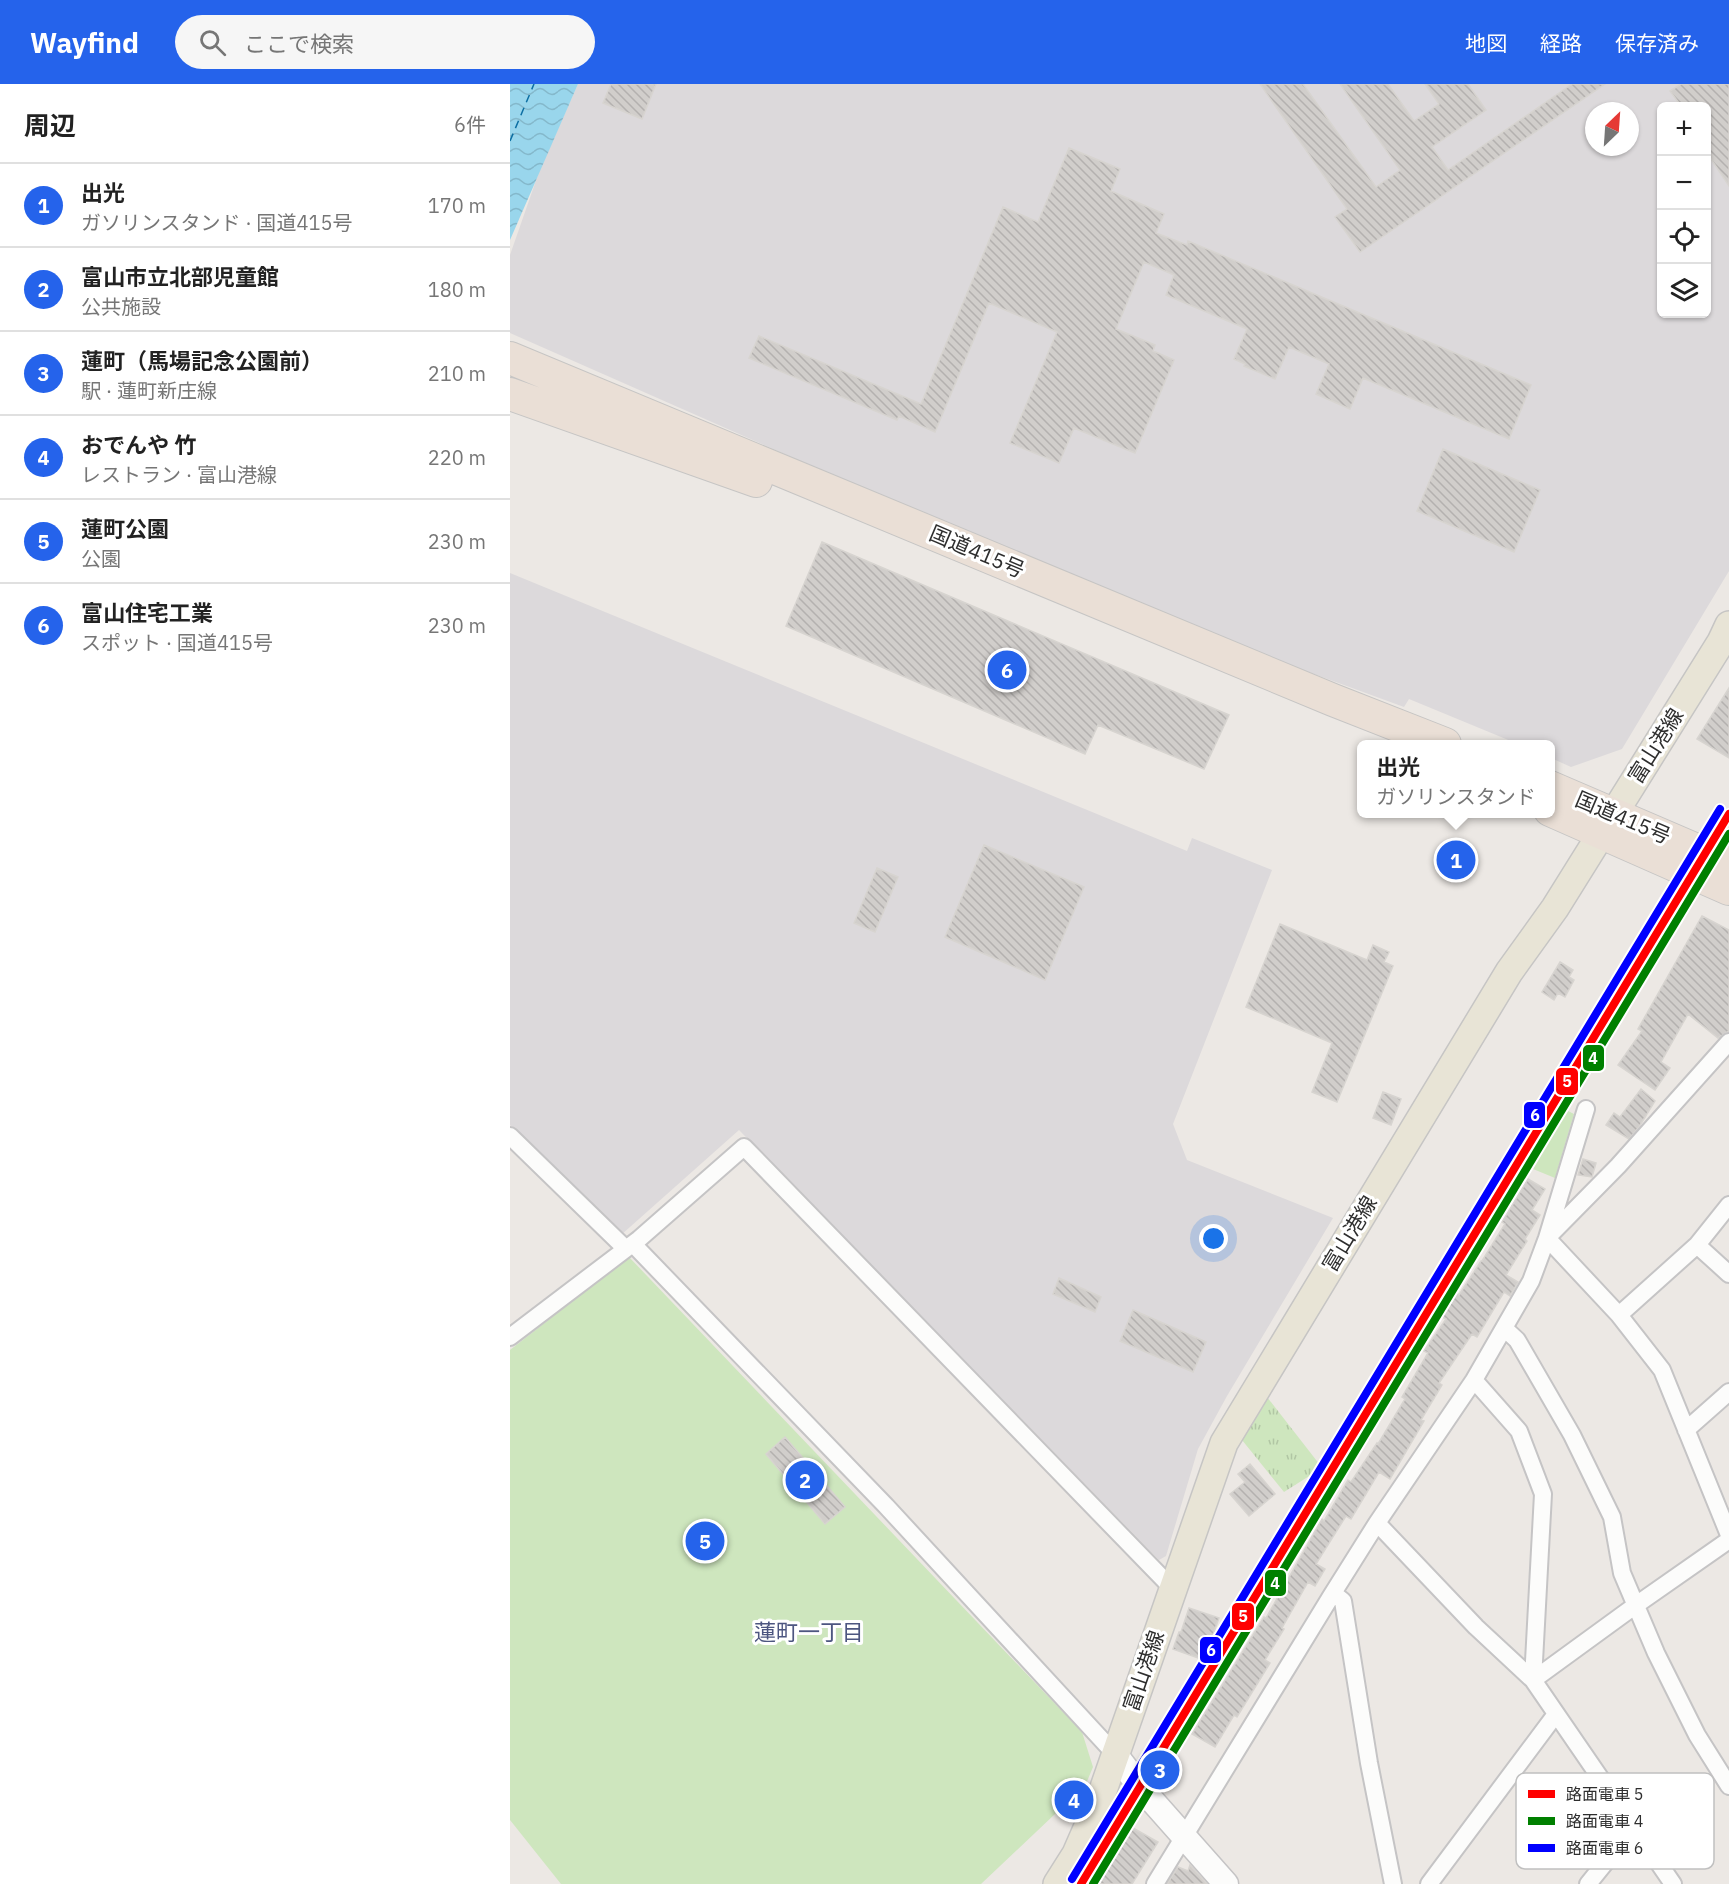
<!DOCTYPE html>
<html lang="ja">
<head>
<meta charset="utf-8">
<style>
  :root { --surface:#fff; --page:#f6f6f6; --text:#222; --muted:#767676; --line:#e0e0e0; --accent:#2563eb }
  body { margin:0; font-family:"IBM Plex Sans","Noto Sans JP",sans-serif; background:var(--page); color:var(--text) }
  .controls { position:absolute; right:18px; top:18px; display:grid; overflow:hidden; border-radius:9px; box-shadow:0 2px 4px #0004 }
  .controls button { width:54px; height:54px; display:grid; place-items:center; padding:0; border:0; border-bottom:2px solid var(--line); background:var(--surface); color:var(--text); font:30px sans-serif }
  .compass { position:absolute; left:1075px; top:18px; width:54px; height:54px; border-radius:50%; background:var(--surface); box-shadow:0 2px 4px #0004; rotate:25deg }
  .you { position:absolute; left:704px; top:1155px; width:21px; height:21px; margin:-15px; border:4px solid #fff; border-radius:50%; background:#1a73e8; box-shadow:0 0 0 9px #1a73e833 }
  .badge { display:grid; place-items:center; width:39px; height:39px; border-radius:50%; background:var(--accent); color:#fff; font-size:20px; font-weight:700 }
  .pin { position:absolute; translate:-50% -50%; border:3px solid #fff; box-shadow:0 2px 6px #0006 }
  .popup { position:absolute; left:847px; top:656px; width:198px; height:78px; box-sizing:border-box; display:grid; place-content:center; border-radius:9px; background:var(--surface); filter:drop-shadow(0 2px 4px #0005); font-size:20px; white-space:nowrap; color:var(--muted) }
  .popup b { font-size:22px; color:var(--text) }
  .popup::after { content:''; position:absolute; left:50%; top:100%; margin-left:-12px; border:12px solid transparent; border-top-color:var(--surface) }
  .list { margin:0; padding:0; list-style:none }
  h2 { display:flex; justify-content:space-between; align-items:center; height:78px; margin:0; padding:0 24px; font-size:26px }
  h2 small { font-size:20px; font-weight:400; color:var(--muted) }
  .list li { display:grid; grid-template-columns:39px 1fr auto; gap:18px; align-items:center; box-sizing:border-box; height:84px; padding:0 24px; border-top:2px solid var(--line) }
  .list b { display:block; font-size:22px; white-space:nowrap }
  .list p { margin:0; font-size:20px; white-space:nowrap; color:var(--muted) }
  .list em { font-size:20px; font-style:normal; color:var(--muted) }
  .icon { flex:none; width:33px; height:33px; fill:none; stroke:currentColor; stroke-width:2; stroke-linecap:round; stroke-linejoin:round }
  .map { position:relative; flex:none; width:1219px; height:1800px; overflow:hidden }
  header { display:flex; align-items:center; gap:36px; box-sizing:border-box; height:84px; padding:0 30px; background:var(--accent); color:#fff }
  header strong { font-size:28px }
  nav { display:flex; gap:33px; margin-inline-start:auto; font-size:21px }
  .search { width:420px; height:54px; background:var(--page); display:flex; align-items:center; gap:15px; box-sizing:border-box; padding:0 21px; border-radius:33px; color:var(--muted); font-size:22px }
  main { display:flex }
  aside { flex:1; background:var(--surface) }
  .map>svg:first-child { display:block }
  .industrial { fill:#dcd9db; fill-rule:evenodd }
  .grass { fill:url(#grass-tufts) }
  .park { fill:#cee6be }
  .water { fill:url(#water-waves) }
  .lines { fill:none; stroke-linecap:round; stroke-linejoin:round }
  .ferry { stroke:#0d6fa3; stroke-width:1.5; stroke-dasharray:8 6; stroke-linecap:butt }
  .building { fill:url(#building-back-hatch); stroke:#d7d4d0; stroke-width:1.5 }
  .street-casing { stroke:#c5c4c5; stroke-width:20 }
  .secondary-casing { stroke:#c5c4c5; stroke-width:27 }
  .primary-casing { stroke:#c6c5c4; stroke-width:30 }
  .highway-casing { stroke:#c6c5c4; stroke-width:34 }
  .street { stroke:#fcfcfb; stroke-width:16 }
  .secondary { stroke:#fcfcfb; stroke-width:24 }
  .primary { stroke:#e8e4d6; stroke-width:27 }
  .highway { stroke:#eadfd6; stroke-width:32 }
  .tram-1-casing { stroke:#fff; stroke-width:12 }
  .tram-2-casing { stroke:#fff; stroke-width:12 }
  .tram-3-casing { stroke:#fff; stroke-width:12 }
  .tram-1 { stroke:#f00; stroke-width:8 }
  .tram-2 { stroke:#008000; stroke-width:8 }
  .tram-3 { stroke:#00f; stroke-width:8 }
  .labels { text-anchor:middle; stroke-width:6; stroke-linejoin:round; paint-order:stroke }
  .street-label { font-size:21px; fill:#2e2e2e; stroke:#fff }
  .neighbourhood-label { font-size:22px; fill:#4d5680; stroke:#fff }
  .key { fill:#fff; stroke:#c0c0c0; stroke-width:1.5 }
  .key-label { font-size:16px; fill:#2e2e2e }
  .line-badge { stroke:#fff; stroke-width:2 }
  .badge-label { font-size:16px; text-anchor:middle; font-weight:bold; fill:#fff }
</style>
</head>
<body>
<header>
<strong>Wayfind</strong>
<div class="search"><svg class="icon" aria-label="search" viewBox="0 0 24 24"><circle cx="10" cy="10" r="6"/><path d="M15 15l6 6"/></svg>ここで検索</div>
<nav><a>地図</a><a>経路</a><a>保存済み</a></nav>
</header>
<main>
<aside>
<h2>周辺<small>6件</small></h2>
<ul class="list">
<li><span class="badge">1</span><div><b>出光</b><p>ガソリンスタンド · 国道415号</p></div><em>170 m</em></li>
<li><span class="badge">2</span><div><b>富山市立北部児童館</b><p>公共施設</p></div><em>180 m</em></li>
<li><span class="badge">3</span><div><b>蓮町（馬場記念公園前）</b><p>駅 · 蓮町新庄線</p></div><em>210 m</em></li>
<li><span class="badge">4</span><div><b>おでんや 竹</b><p>レストラン · 富山港線</p></div><em>220 m</em></li>
<li><span class="badge">5</span><div><b>蓮町公園</b><p>公園</p></div><em>230 m</em></li>
<li><span class="badge">6</span><div><b>富山住宅工業</b><p>スポット · 国道415号</p></div><em>230 m</em></li>
</ul>
</aside>
<div class="map">
<svg width="1219" height="1800" viewBox="0 0 1219 1800">
  <defs>
    <pattern id="grass-tufts" width="24" height="20" patternUnits="userSpaceOnUse" patternTransform="scale(1.5)"><rect width="24" height="20" fill="#cee6be"/><path d="M3 7l-1-3M5 7V3M7 7l1-3M15 17l-1-3M17 17v-4M19 17l1-3" fill="none" stroke="#b1c6a4"/></pattern>
    <pattern id="water-waves" width="16" height="10" patternUnits="userSpaceOnUse" patternTransform="scale(1.5)"><rect width="16" height="10" fill="#99d6ec"/><path d="M0 5q4-4 8 0t8 0" fill="none" stroke="#84b8cb"/></pattern>
    <pattern id="building-back-hatch" width="6" height="6" patternUnits="userSpaceOnUse" patternTransform="scale(1.5)"><rect width="6" height="6" fill="#d1cecb"/><path d="M-1 5l2 2M0 0l6 6M5-1l2 2" fill="none" stroke="#b4b1af"/></pattern>
  </defs>
  <rect width="100%" height="100%" fill="#ece8e4"/>
  <!-- industrial -->
  <path class="industrial" d="M 68,0 L 1219,0 L 1219,487 L 1112,665 L 1061,683 L 1041,674 L 1040,660 L 1008,660 L 899,615 L 894,623 L 793,586 L 304,383 L 0,249 L 0,171 L 30,85 ZM 1152,22 L 1196,22 L 1196,230 L 1152,230 ZM 1084,27 L 1120,27 L 1120,63 L 1084,63 Z
    M 0,489 L 677,767 L 682,754 L 762,786 L 663,1040 L 677,1076 L 823,1134 L 717,1312 L 688,1365 L 656,1472 L 649,1476 L 229,1046 L 111,1151 L 0,1041 Z"/>
  <!-- grass -->
  <path class="grass" d="M 757,1313 L 810,1381 L 804,1389 L 774,1408 L 732,1356 Z"/>
  <!-- park -->
  <path class="park" d="M 1056,1026 L 1064,1030 L 1045,1094 L 1023,1085 Z
    M 119,1173 L 572,1648 L 583,1683 L 573,1707 L 561,1706 L 545,1730 L 471,1800 L 51,1800 L 0,1736 L 0,1266 Z"/>
  <!-- water -->
  <path class="water" d="M 0,0 L 68,0 L 0,156 Z"/>
  <g class="lines">
    <!-- ferry -->
    <path class="ferry" d="M 0,57 L 24,0"/>
  </g>
  <!-- building -->
  <path class="building" d="M 101,0 L 146,0 L 132,35 L 93,19 Z
    M 750,0 L 793,0 L 866,103 L 890,86 L 830,0 L 878,0 L 904,37 L 929,20 L 915,0 L 958,0 L 976,26 L 922,63 L 938,86 L 1062,0 L 1095,0 L 850,168 L 825,133 L 837,125 Z
    M 1171,0 L 1219,0 L 1219,102 L 1197,69 L 1197,22 L 1171,22 L 1160,7 Z
    M 559,64 L 610,85 L 601,107 L 654,130 L 646,149 L 677,161 L 678,157 L 1021,301 L 999,355 L 853,294 L 840,325 L 806,310 L 819,280 L 779,263 L 765,295 L 734,282 L 735,280 L 724,275 L 737,245 L 656,211 L 664,191 L 634,178 L 606,245 L 645,261 L 643,267 L 664,276 L 625,369 L 564,344 L 549,379 L 500,359 L 547,248 L 479,219 L 425,348 L 389,332 L 387,336 L 239,274 L 249,252 L 411,320 L 493,123 L 528,138 Z
    M 933,365 L 1030,406 L 1004,468 L 907,427 Z
    M 312,458 L 719,631 L 694,685 L 588,641 L 575,670 L 276,542 Z
    M 1219,604 L 1219,674 L 1187,655 Z
    M 474,761 L 574,803 L 535,896 L 435,853 Z
    M 367,784 L 388,793 L 365,848 L 344,839 Z
    M 1192,832 L 1219,846 L 1219,947 L 1208,954 L 1178,930 L 1151,978 L 1160,984 L 1145,1006 L 1108,981 L 1132,947 L 1128,945 Z
    M 770,840 L 857,876 L 863,861 L 879,868 L 874,878 L 883,882 L 827,1018 L 802,1008 L 822,959 L 736,923 Z
    M 1050,878 L 1063,886 L 1059,893 L 1064,896 L 1055,913 L 1048,909 L 1044,916 L 1032,908 Z
    M 1131,1005 L 1145,1017 L 1129,1043 L 1119,1055 L 1096,1041 L 1104,1029 L 1110,1033 Z
    M 873,1008 L 891,1015 L 881,1041 L 863,1034 Z
    M 1073,1075 L 1086,1079 L 1082,1093 L 1068,1091 Z
    M 1018,1095 L 1035,1105 L 1022,1126 L 1030,1131 L 1015,1155 L 1017,1157 L 996,1191 L 1008,1198 L 1000,1212 L 994,1208 L 967,1253 L 962,1250 L 929,1299 L 932,1301 L 911,1336 L 914,1337 L 880,1395 L 869,1388 L 841,1435 L 836,1432 L 806,1480 L 815,1485 L 805,1502 L 798,1498 L 772,1544 L 774,1545 L 755,1576 L 760,1579 L 727,1633 L 724,1631 L 705,1663 L 682,1650 L 754,1533 L 756,1534 L 812,1435 L 814,1437 L 838,1396 L 841,1398 L 867,1359 L 868,1360 L 895,1315 L 892,1313 L 918,1269 L 914,1267 L 936,1235 L 932,1233 L 947,1209 L 949,1211 L 971,1177 L 972,1177 L 995,1140 L 992,1138 Z
    M 549,1194 L 591,1213 L 585,1228 L 543,1210 Z
    M 623,1226 L 696,1258 L 683,1288 L 610,1257 Z
    M 275,1353 L 335,1423 L 315,1440 L 256,1370 Z
    M 740,1380 L 765,1410 L 739,1432 L 720,1410 L 735,1398 L 728,1390 Z
    M 679,1524 L 709,1534 L 694,1576 L 663,1565 L 669,1548 L 671,1548 Z
    M 660,1635 L 670,1641 L 659,1672 L 643,1663 Z
    M 623,1744 L 648,1758 L 622,1800 L 576,1800 L 596,1768 L 605,1774 Z
    M 680,1781 L 697,1800 L 657,1800 L 668,1783 L 678,1787 Z"/>
  <g class="lines">
    <!-- street casing -->
    <g class="street-casing">
      <path id="street" d="M 0,1052 L 116,1165
        M 1040,1151 L 1108,1082 L 1219,958
        M 1037,1154 L 1109,1231 L 1187,1161 L 1219,1190
        M 123,1160 L 376,1422 L 605,1670
        M 1187,1161 L 1219,1121
        M 1109,1231 L 1152,1286 L 1219,1451
        M 994,1244 L 1007,1256 L 1062,1351 L 1102,1433 L 1112,1489 L 1146,1569 L 1187,1651 L 1219,1702
        M 0,1253 L 129,1155 L 234,1063 L 663,1505
        M 964,1296 L 1009,1347 L 1033,1410 L 1023,1596
        M 1176,1346 L 1219,1308
        M 867,1439 L 966,1543 L 1023,1596 L 1163,1800
        M 1023,1596 L 1126,1521 L 1219,1456
        M 645,1800 L 823,1509
        M 883,1800 L 859,1679 L 833,1517 L 823,1509 L 867,1439 L 964,1296 L 1021,1197 L 1037,1154 L 1076,1025
        M 919,1800 L 1046,1630
        M 1078,1800 L 1124,1743"/>
    </g>
    <!-- secondary casing -->
    <g class="secondary-casing">
      <path id="secondary" d="M 605,1670 L 631,1704 L 716,1800"/>
    </g>
    <!-- primary casing -->
    <g class="primary-casing">
      <path id="primary" d="M 547,1800 L 566,1770 L 590,1715 L 714,1359 L 999,888 L 1045,824 L 1211,558 L 1219,541"/>
    </g>
    <!-- highway casing -->
    <g class="highway-casing">
      <path id="highway" d="M 0,274 L 823,616 L 935,660
        M 0,310 L 246,397
        M 1040,703 L 1219,780
        M 1040,726 L 1219,805"/>
    </g>
    <!-- street -->
    <use href="#street" class="street"/>
    <!-- secondary -->
    <use href="#secondary" class="secondary"/>
    <!-- primary -->
    <use href="#primary" class="primary"/>
    <!-- highway -->
    <use href="#highway" class="highway"/>
    <!-- tram-1 casing -->
    <g class="tram-1-casing">
      <path id="tram-1" d="M 571,1800 L 1219,730"/>
    </g>
    <!-- tram-2 casing -->
    <g class="tram-2-casing">
      <path id="tram-2" d="M 583,1800 L 1219,750"/>
    </g>
    <!-- tram-3 casing -->
    <g class="tram-3-casing">
      <path id="tram-3" d="M 562,1795 L 1210,725"/>
    </g>
    <!-- tram-1 -->
    <use href="#tram-1" class="tram-1"/>
    <!-- tram-2 -->
    <use href="#tram-2" class="tram-2"/>
    <!-- tram-3 -->
    <use href="#tram-3" class="tram-3"/>
  </g>
  <g class="labels">
    <!-- street labels -->
    <g class="street-label">
      <text transform="translate(467 468) rotate(23)" y="7">国道415号</text>
      <text transform="translate(1146 662) rotate(-58)" y="7">富山港線</text>
      <text transform="translate(1113 734) rotate(23)" y="7">国道415号</text>
      <text transform="translate(840 1150) rotate(-59)" y="7">富山港線</text>
      <text transform="translate(634 1587) rotate(-71)" y="7">富山港線</text>
    </g>
    <!-- neighbourhood labels -->
    <g class="neighbourhood-label">
      <text x="299" y="1556">蓮町一丁目</text>
    </g>
  </g>
  <!-- legend -->
  <rect x="1006" y="1689" width="198" height="96" rx="9" class="key"/>
  <rect x="1018" y="1706" width="27" height="8" fill="#f00"/>
  <rect x="1018" y="1733" width="27" height="8" fill="#008000"/>
  <rect x="1018" y="1760" width="27" height="8" fill="#00f"/>
  <g class="key-label">
    <text x="1056" y="1716">路面電車 5</text>
    <text x="1056" y="1743">路面電車 4</text>
    <text x="1056" y="1770">路面電車 6</text>
  </g>
  <g class="line-badge">
    <rect x="1072" y="960" width="23" height="28" rx="6" fill="#008000"/>
    <rect x="1045" y="983" width="24" height="29" rx="6" fill="#f00"/>
    <rect x="1013" y="1017" width="23" height="28" rx="6" fill="#00f"/>
    <rect x="754" y="1485" width="23" height="28" rx="6" fill="#008000"/>
    <rect x="721" y="1518" width="24" height="29" rx="6" fill="#f00"/>
    <rect x="689" y="1552" width="23" height="28" rx="6" fill="#00f"/>
  </g>
  <g class="badge-label">
    <text x="1083" y="980">4</text>
    <text x="1057" y="1003">5</text>
    <text x="1025" y="1037">6</text>
    <text x="765" y="1505">4</text>
    <text x="733" y="1538">5</text>
    <text x="701" y="1572">6</text>
  </g>
</svg>
<div class="controls">
<button>+</button>
<button>−</button>
<button><svg class="icon" aria-label="locate" viewBox="0 0 24 24"><circle cx="12" cy="12" r="6"/><path d="M12 2v4M12 18v4M2 12h4M18 12h4"/></svg></button>
<button><svg class="icon" aria-label="layers" viewBox="0 0 24 24"><path d="M12 4l9 5-9 5-9-5zM3 14l9 5 9-5"/></svg></button>
</div>
<svg class="compass" viewBox="-18 -18 36 36"><path d="M0-13l5 13h-10z" fill="#e53935"/><path d="M0 13l5-13h-10z" fill="#767676"/></svg>
<div class="you"></div>
<div class="pin badge" style="left:946px;top:776px">1</div>
<div class="popup"><b>出光</b>ガソリンスタンド</div>
<div class="pin badge" style="left:295px;top:1396px">2</div>
<div class="pin badge" style="left:650px;top:1686px">3</div>
<div class="pin badge" style="left:564px;top:1716px">4</div>
<div class="pin badge" style="left:195px;top:1457px">5</div>
<div class="pin badge" style="left:497px;top:586px">6</div>
</div>
</main>
</body>
</html>
